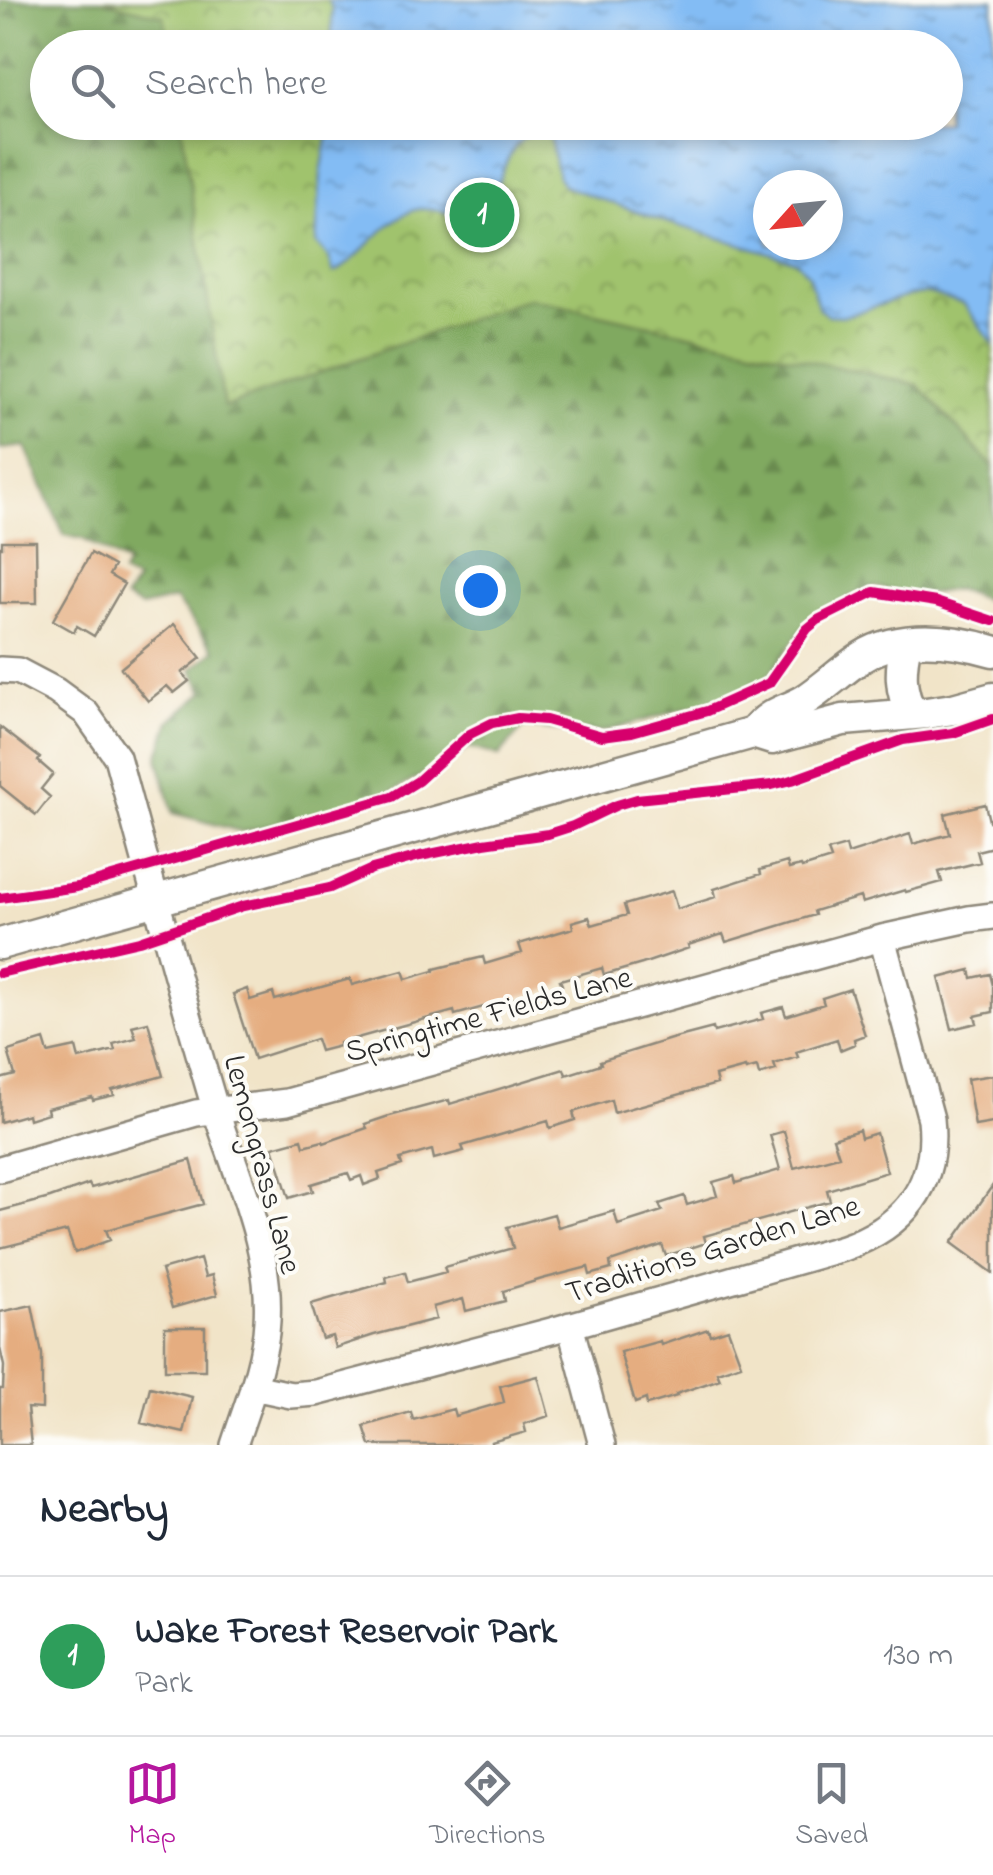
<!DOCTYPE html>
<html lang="en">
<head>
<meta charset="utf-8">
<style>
  :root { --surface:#fff; --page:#f2f2f3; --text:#1f2937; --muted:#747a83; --line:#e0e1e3; --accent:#b5179e }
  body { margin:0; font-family:"Indie Flower",sans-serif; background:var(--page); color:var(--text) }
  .compass { position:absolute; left:753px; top:170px; width:90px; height:90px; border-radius:50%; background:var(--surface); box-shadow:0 5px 15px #0003; rotate:243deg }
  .you { position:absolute; left:480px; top:590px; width:35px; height:35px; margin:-25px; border:8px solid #fff; border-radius:50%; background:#1a73e8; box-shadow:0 0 0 15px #1a73e833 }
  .badge { display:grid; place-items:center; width:65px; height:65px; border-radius:50%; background:var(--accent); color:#fff; font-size:32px; font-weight:700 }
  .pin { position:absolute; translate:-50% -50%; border:5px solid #fff; box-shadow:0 2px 10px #0006 }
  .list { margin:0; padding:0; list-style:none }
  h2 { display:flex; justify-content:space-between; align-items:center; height:130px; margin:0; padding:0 40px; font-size:42px }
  h2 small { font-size:32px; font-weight:400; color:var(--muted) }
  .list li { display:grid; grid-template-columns:65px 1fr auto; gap:30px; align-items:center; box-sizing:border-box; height:160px; padding:0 40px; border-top:2px solid var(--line) }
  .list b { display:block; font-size:38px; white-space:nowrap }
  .list p { margin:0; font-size:32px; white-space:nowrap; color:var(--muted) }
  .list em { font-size:32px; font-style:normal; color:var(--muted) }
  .icon { flex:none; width:55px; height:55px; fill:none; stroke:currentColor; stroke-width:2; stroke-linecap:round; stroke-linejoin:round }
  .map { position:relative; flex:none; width:993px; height:1445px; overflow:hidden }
  .search { position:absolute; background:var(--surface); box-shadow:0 5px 15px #0003; left:30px; right:30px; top:30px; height:110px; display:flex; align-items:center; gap:25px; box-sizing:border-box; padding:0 35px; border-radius:55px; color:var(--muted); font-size:38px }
  .sheet { height:290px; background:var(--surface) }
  nav { display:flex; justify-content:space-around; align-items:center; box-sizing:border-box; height:140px; border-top:2px solid var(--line); background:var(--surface); font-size:28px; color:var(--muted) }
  nav a { display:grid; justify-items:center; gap:5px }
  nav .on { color:var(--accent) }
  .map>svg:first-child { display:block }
  .forest { fill:url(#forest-firs); stroke:#566a46; stroke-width:2.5 }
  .park { fill:url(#park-crowns); stroke:#66774c; stroke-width:2.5; fill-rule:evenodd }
  .water { fill:url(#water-ripples); stroke:#577490; stroke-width:2.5; fill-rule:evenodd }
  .building { fill:#e5ad80 }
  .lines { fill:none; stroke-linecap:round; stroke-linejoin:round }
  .minor-casing { stroke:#8e887a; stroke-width:30 }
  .major-casing { stroke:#8e887a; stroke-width:35 }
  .minor { stroke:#fff; stroke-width:25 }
  .major { stroke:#fff; stroke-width:30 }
  .cycleway-casing { stroke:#fdfcf7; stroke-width:16 }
  .cycleway { stroke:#d6006c; stroke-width:10 }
  .labels { text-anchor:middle; stroke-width:8; stroke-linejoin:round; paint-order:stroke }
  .street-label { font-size:32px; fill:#2b2b2b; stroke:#fdfcf7 }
</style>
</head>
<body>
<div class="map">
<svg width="993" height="1445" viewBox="0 0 993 1445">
  <defs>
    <pattern id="forest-firs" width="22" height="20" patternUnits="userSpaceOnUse" patternTransform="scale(2.5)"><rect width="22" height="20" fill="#80a960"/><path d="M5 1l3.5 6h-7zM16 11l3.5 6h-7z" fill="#698a4f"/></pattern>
    <pattern id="park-crowns" width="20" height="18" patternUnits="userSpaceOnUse" patternTransform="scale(2.5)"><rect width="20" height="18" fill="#a0c36d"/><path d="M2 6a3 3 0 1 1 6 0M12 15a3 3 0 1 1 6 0" fill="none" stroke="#839f5a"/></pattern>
    <pattern id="water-ripples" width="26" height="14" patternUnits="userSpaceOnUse" patternTransform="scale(2.5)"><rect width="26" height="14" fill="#83bcf4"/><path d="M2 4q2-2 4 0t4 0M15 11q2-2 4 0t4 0" fill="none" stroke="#6b99c6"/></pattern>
  </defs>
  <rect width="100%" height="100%" fill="#fdfcf7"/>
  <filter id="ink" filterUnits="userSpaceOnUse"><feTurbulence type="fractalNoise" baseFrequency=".01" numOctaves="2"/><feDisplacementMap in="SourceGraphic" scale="20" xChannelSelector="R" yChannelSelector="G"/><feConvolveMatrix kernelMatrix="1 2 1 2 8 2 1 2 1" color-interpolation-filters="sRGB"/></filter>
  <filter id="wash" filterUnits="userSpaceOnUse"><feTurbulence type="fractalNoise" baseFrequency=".0048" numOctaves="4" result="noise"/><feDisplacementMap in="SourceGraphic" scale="40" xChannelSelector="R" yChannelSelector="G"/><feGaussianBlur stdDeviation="2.25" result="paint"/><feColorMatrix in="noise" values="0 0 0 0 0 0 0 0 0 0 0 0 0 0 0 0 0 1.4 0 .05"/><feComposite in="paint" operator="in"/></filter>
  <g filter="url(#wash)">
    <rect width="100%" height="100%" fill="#f1e4c8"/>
    <!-- forest -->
    <path class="forest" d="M 0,0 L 101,0 L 165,16 L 169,47 L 48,48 L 48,122 L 181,123 L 225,406 L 529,298 L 918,385 L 993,467 L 993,602 L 956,589 L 921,595 L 873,587 L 813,614 L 766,679 L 730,696 L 603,732 L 552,730 L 524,726 L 499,756 L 469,747 L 447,762 L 386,795 L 243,832 L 173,813 L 158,758 L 170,721 L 204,692 L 192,669 L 215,650 L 175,599 L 141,607 L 125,598 L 137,581 L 122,574 L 127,564 L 83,539 L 64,535 L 25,446 L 0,449 Z"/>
    <!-- park -->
    <path class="park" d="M 101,0 L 993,0 L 993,467 L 918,385 L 529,298 L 224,407 L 181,123 L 946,122 L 946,48 L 169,47 L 164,16 ZM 768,185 L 828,185 L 828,245 L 768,245 Z"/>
    <!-- water -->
    <path class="water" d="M 328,0 L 993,0 L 993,344 L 964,304 L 929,293 L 908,296 L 845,316 L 827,315 L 819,309 L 808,274 L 797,261 L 663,221 L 564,186 L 558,177 L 549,133 C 512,127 506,167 493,194 C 489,202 483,207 477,214 C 470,214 461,215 454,214 C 440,212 428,206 415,210 C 382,220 363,258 334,273 L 329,258 L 316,243 L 321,173 L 330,123 L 946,122 L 946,48 L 332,47 L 332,8 ZM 768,185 L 828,185 L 828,245 L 768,245 Z"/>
    <g id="blocks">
      <!-- building -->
      <path class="building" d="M 2,541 L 36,541 L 37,603 L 0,603 L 0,547 L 2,547 Z
        M 91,553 L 114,566 L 109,575 L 124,584 L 94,636 L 77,626 L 74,632 L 53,620 Z
        M 174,624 L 201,658 L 182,673 L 189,681 L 174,693 L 167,686 L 148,701 L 121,668 Z
        M 0,727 L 40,758 L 38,761 L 53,774 L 41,789 L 50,797 L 36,815 L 0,786 Z
        M 985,804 L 989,821 L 993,820 L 993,847 L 977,851 L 980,862 L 939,872 L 942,882 L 906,892 L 905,890 L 862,903 L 860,897 L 814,911 L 815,915 L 726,942 L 723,934 L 688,945 L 689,948 L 642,964 L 604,975 L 602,968 L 560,980 L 562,985 L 455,1015 L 454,1011 L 339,1043 L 339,1046 L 320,1051 L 316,1039 L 254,1059 L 233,994 L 247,989 L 250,1000 L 273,993 L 275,1000 L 350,979 L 352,985 L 403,971 L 406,979 L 434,971 L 434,969 L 483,957 L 485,964 L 522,953 L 519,944 L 573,928 L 572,922 L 589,917 L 592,925 L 627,915 L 624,905 L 672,891 L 677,909 L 716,897 L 714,889 L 761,874 L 760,870 L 787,862 L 789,869 L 801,866 L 802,868 L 831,859 L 828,851 L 846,846 L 848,854 L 910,834 L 913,844 L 950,834 L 945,814 Z
        M 970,970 L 972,978 L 990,974 L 993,986 L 993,1012 L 975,1016 L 977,1023 L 952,1029 L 939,978 Z
        M 850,989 L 865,1035 L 854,1039 L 855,1044 L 840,1050 L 837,1039 L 796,1052 L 798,1057 L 774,1064 L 776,1070 L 759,1075 L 757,1067 L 746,1070 L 745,1068 L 715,1076 L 717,1084 L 614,1113 L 611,1100 L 573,1112 L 575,1120 L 550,1128 L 548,1121 L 462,1146 L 464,1151 L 434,1159 L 432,1150 L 400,1159 L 402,1165 L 378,1173 L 380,1179 L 364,1185 L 361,1176 L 351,1180 L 348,1173 L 311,1184 L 313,1191 L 289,1198 L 273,1147 L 302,1139 L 304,1146 L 323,1141 L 324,1143 L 367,1128 L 365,1124 L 386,1117 L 449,1100 L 450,1104 L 564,1069 L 566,1075 L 601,1064 L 600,1061 L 671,1039 L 713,1028 L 714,1032 L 763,1019 L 761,1013 L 783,1007 L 786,1016 L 824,1004 L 822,998 Z
        M 148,1022 L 163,1076 L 112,1090 L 114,1095 L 93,1100 L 92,1097 L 47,1108 L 48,1113 L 29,1119 L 28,1114 L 0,1122 L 0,1079 L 15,1075 L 8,1051 L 44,1040 L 48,1053 L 76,1047 L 79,1059 L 115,1050 L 113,1044 L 136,1038 L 132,1026 Z
        M 993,1075 L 993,1123 L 975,1126 L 967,1079 Z
        M 859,1130 L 861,1138 L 876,1133 L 887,1172 L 827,1190 L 830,1201 L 704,1236 L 706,1243 L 666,1256 L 662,1245 L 610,1262 L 611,1269 L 590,1275 L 588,1267 L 542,1279 L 503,1291 L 505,1301 L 466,1311 L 463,1299 L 433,1307 L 436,1319 L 374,1335 L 335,1348 L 332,1336 L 322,1339 L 311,1304 L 387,1282 L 386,1277 L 405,1272 L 408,1282 L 446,1272 L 444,1267 L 513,1248 L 507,1227 L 554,1214 L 558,1227 L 614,1211 L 618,1225 L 662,1211 L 659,1204 L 684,1196 L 687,1205 L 717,1196 L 713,1182 L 734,1176 L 736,1183 L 780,1170 L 770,1135 L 784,1131 L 794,1168 L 839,1156 L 833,1138 Z
        M 191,1160 L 203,1204 L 106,1230 L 110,1240 L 75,1253 L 67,1231 L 0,1248 L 0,1211 L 50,1198 L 89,1184 L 91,1188 Z
        M 993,1185 L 993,1273 L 952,1243 Z
        M 200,1259 L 205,1277 L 212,1275 L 217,1295 L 172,1308 L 161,1270 Z
        M 32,1305 L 42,1354 L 42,1409 L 27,1408 L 31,1445 L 0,1445 L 0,1389 L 3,1389 L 4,1366 L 0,1348 L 0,1312 Z
        M 165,1327 L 205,1327 L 205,1370 L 165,1370 Z
        M 708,1329 L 710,1335 L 728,1329 L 741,1364 L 717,1372 L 720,1379 L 676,1394 L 677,1396 L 647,1405 L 646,1399 L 635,1403 L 620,1352 L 660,1341 L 661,1345 Z
        M 538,1376 L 549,1416 L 524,1424 L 526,1432 L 491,1442 L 492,1445 L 370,1445 L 364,1426 L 411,1412 L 413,1420 L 453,1409 L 455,1416 L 504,1402 L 500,1386 Z
        M 150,1387 L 192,1397 L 184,1433 L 141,1423 Z"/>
    </g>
  </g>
  <g filter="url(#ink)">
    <use href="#blocks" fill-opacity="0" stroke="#8e887a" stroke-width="2.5"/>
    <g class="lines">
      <!-- minor casing -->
      <g class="minor-casing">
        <path id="minor" d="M 0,670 L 18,671 L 56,691 L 86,713 L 117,757 C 149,874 180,991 215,1108 C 236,1176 272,1248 267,1321 C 265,1363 247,1405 234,1445
          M 0,1169 L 196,1113 L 287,1102 L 882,938 L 969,919 L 993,916
          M 570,1325 L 602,1445
          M 253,1387 L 291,1395 L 316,1393 L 551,1331 L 843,1248 C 904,1227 938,1186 931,1119 L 882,938"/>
      </g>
      <!-- major casing -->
      <g class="major-casing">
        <path id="major" d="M 906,643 C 900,669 899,690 912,714
          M 753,733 L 772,739 L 843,720 L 926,713 L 953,709 L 993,698
          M 0,944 L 753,733 C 771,711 782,713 805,700 C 825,687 842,670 862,657 C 899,633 953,639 993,651"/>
      </g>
      <!-- minor -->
      <use href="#minor" class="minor"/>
      <!-- major -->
      <use href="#major" class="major"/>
      <!-- cycleway casing -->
      <g class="cycleway-casing">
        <path id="cycleway" d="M 0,898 L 77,887 L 392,797 L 418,781 L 470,734 L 492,723 L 518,718 L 546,720 L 602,736 L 632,732 L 707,711 L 769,683 L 807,629 L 818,620 L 874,592 L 936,602 L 993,621
          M 0,973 L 139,941 L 243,906 L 330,888 L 372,869 L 420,856 L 484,843 L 548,834 L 573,826 L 617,805 L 637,799 L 772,785 L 792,780 L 903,740 L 953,733 L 993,719"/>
      </g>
      <!-- cycleway -->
      <use href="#cycleway" class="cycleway"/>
    </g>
  </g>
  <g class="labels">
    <!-- street labels -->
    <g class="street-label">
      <text transform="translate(488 1013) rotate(-15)" y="11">Springtime Fields Lane</text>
      <text transform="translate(264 1164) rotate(75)" y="11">Lemongrass Lane</text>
      <text transform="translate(712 1248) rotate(-17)" y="11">Traditions Garden Lane</text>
    </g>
  </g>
</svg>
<svg class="compass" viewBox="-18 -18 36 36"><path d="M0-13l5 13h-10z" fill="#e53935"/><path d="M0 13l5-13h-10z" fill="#747a83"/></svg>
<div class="you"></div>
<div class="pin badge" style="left:482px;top:215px;background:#2e9e5b">1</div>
<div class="search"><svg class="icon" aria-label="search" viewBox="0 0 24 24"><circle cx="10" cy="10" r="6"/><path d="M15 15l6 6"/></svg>Search here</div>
</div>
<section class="sheet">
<h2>Nearby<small></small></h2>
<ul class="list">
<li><span class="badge" style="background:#2e9e5b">1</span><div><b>Wake Forest Reservoir Park</b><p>Park</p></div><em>130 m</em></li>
</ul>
</section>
<nav>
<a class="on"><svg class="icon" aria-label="map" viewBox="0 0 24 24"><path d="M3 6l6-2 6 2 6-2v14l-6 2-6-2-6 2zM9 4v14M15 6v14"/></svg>Map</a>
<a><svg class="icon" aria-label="directions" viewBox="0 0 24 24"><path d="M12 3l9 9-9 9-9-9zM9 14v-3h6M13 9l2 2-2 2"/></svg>Directions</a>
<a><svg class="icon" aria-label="saved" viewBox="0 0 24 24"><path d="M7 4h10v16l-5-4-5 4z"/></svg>Saved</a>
</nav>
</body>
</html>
